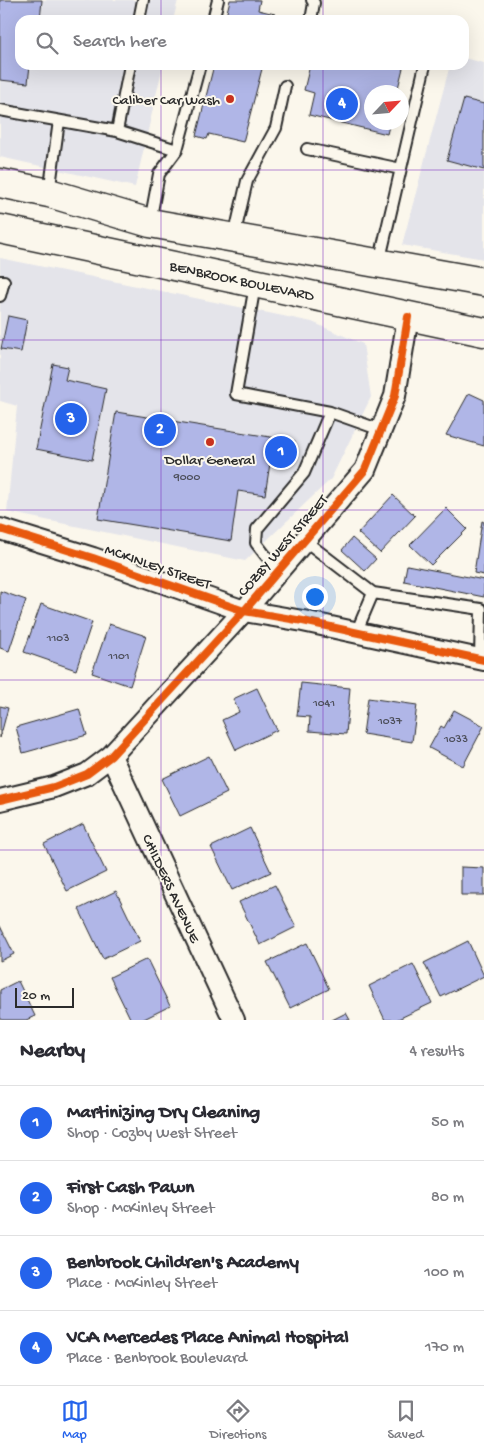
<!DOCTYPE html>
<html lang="en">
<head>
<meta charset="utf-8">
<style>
  :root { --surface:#fff; --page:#f7f7f7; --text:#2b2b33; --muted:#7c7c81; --line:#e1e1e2; --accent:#2563eb }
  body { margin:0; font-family:"Gochi Hand",sans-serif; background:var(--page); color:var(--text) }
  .compass { position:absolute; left:364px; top:85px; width:45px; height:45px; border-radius:50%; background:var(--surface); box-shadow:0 5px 20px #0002; rotate:64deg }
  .scale { position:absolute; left:15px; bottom:12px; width:59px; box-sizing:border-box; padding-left:5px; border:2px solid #2b2b2b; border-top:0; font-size:14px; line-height:18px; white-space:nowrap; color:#2b2b2b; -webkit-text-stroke:4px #fbf7ec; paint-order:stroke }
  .you { position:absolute; left:314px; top:596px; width:18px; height:18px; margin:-12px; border:4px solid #fff; border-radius:50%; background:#1a73e8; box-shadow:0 0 0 8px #1a73e833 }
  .badge { display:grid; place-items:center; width:32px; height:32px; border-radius:50%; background:var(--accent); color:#fff; font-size:16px; font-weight:700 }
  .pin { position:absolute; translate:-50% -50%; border:2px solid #fff; box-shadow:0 1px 5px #0006 }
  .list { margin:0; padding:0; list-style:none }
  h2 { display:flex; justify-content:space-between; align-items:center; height:65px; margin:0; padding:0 20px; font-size:21px }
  h2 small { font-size:16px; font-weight:400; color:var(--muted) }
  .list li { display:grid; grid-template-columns:32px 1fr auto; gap:15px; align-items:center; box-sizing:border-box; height:75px; padding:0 20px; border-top:1px solid var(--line) }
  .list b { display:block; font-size:19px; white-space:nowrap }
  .list p { margin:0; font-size:16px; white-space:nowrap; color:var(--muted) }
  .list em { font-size:16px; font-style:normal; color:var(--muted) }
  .icon { flex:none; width:28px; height:28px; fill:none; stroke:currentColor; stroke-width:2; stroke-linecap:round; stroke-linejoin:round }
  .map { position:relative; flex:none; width:484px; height:1020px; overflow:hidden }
  .search { position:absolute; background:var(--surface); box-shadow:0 5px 20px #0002; left:15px; right:15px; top:15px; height:55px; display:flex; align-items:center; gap:12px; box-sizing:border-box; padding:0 18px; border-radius:15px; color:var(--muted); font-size:19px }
  .sheet { height:365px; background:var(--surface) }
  nav { display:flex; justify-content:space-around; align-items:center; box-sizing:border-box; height:70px; border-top:1px solid var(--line); background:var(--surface); font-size:14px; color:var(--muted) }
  nav a { display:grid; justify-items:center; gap:2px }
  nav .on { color:var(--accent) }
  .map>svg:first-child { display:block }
  .built { fill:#e4e4ea }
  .building { fill:#b0b6e7; stroke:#2b2b2b }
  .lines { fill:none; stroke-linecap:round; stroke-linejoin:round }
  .service-casing { stroke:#2b2b2b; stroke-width:14 }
  .minor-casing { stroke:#2b2b2b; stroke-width:24 }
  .trunk-casing { stroke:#2b2b2b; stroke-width:31 }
  .service { stroke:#fbf7ec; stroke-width:10 }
  .minor { stroke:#fbf7ec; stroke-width:20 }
  .trunk { stroke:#fbf7ec; stroke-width:28 }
  .cycleway-casing { stroke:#fbf7ec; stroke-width:11 }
  .cycleway { stroke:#e8590c; stroke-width:8 }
  .grid { fill:none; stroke:#7b2cbf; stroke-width:1; stroke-opacity:0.55 }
  .poi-dot { fill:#c8321e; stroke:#fbf7ec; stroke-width:2 }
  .labels { text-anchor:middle; stroke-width:4; stroke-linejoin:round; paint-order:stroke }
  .number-label { font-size:12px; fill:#4c4e5a }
  .poi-label { font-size:15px; fill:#2b2b2b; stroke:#fbf7ec; text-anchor:end }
  .street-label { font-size:15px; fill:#2b2b2b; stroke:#fbf7ec }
</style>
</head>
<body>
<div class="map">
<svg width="484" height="1020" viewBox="0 0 484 1020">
  <rect width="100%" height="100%" fill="#fbf7ec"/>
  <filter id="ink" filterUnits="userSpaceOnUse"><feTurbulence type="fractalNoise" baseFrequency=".02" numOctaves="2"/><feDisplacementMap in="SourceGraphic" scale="10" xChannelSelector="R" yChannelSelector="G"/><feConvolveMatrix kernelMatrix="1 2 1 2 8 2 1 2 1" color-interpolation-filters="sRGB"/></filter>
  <g filter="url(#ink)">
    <!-- built -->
    <path class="built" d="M 0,0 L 178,0 L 173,20 L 20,20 L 20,65 L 163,65 L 135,187 L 0,157 Z
      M 464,58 L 484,63 L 484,259 L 402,245 L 450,65 L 464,65 Z
      M 0,258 L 312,322 L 363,344 L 371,397 L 331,479 L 245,561 L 7,512 L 17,406 L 0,401 Z"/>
    <!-- building -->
    <path class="building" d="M 0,0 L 42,0 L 40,20 L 20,20 L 20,65 L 30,65 L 28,83 L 0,80 Z
      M 230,0 L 260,0 L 258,10 L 275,14 L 274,20 L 225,20 Z
      M 214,65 L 263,65 L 243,142 L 209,134 L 207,139 L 196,136 Z
      M 310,65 L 392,65 L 403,68 L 397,92 L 372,92 L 372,122 L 390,122 L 387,134 L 309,115 L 314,93 L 304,90 Z
      M 464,99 L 484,104 L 484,170 L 447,160 Z
      M 8,316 L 27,320 L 21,352 L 1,349 Z
      M 53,364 L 68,367 L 65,380 L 106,389 L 92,460 L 36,449 Z
      M 469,393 L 484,400 L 484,446 L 446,435 Z
      M 116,412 L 295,441 L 292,461 L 271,457 L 265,495 L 238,491 L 231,541 L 98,519 Z
      M 393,495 L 415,516 L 380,553 L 358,533 Z
      M 446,508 L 467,529 L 431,565 L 410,545 Z
      M 482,521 L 484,522 L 484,575 L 474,573 Z
      M 352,538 L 376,559 L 365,571 L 342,550 Z
      M 407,565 L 484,580 L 484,597 L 404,581 Z
      M 0,591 L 26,600 L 9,651 L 0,648 Z
      M 41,604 L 92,622 L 76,670 L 24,652 Z
      M 109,624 L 146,636 L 130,686 L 92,673 Z
      M 301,683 L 350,688 L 346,734 L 309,731 L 310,717 L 297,716 Z
      M 257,688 L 277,730 L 236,750 L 222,720 L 239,712 L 233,699 Z
      M 368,698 L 417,705 L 412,742 L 363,734 Z
      M 0,706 L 8,708 L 0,738 Z
      M 79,709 L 87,735 L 23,753 L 16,727 Z
      M 454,710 L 484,726 L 463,766 L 429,748 L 441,726 L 444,728 Z
      M 209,756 L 227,793 L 180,816 L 162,779 Z
      M 83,824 L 106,872 L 67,891 L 44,844 Z
      M 250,828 L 271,872 L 232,890 L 211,847 Z
      M 461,867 L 484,868 L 484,895 L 461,895 Z
      M 275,885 L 296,927 L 260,945 L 239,902 Z
      M 116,891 L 140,941 L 103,959 L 79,909 Z
      M 0,926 L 14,954 L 0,961 Z
      M 468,941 L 484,976 L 441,997 L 424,963 Z
      M 307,943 L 329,989 L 290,1008 L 267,962 Z
      M 147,959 L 170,1006 L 142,1020 L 131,1020 L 110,977 Z
      M 413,964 L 432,1003 L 396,1020 L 385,1020 L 369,986 Z
      M 18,981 L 35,1016 L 26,1020 L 2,1020 L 0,1017 L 0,990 Z
      M 346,1013 L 350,1020 L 332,1020 Z"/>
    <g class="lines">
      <!-- service casing -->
      <g class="service-casing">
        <path id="service" d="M 139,20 L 143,0
          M 213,20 L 218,0
          M 311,20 L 314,3 L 312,0
          M 0,110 L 117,131 L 130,65
          M 117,131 L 177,150
          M 307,149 L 401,169
          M 49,193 L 59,121
          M 150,222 L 159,174 L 177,150 L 200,65
          M 234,237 L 247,181 L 276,128 L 285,86
          M 379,263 L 425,65
          M 0,281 L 4,281 L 0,296
          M 255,285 L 236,394 L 330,412 L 381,430
          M 304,540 L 373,593 L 481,609 L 480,659
          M 282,567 L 266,556 L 256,543 L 257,529 L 304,473 L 330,412
          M 356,633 L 373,593"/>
      </g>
      <!-- minor casing -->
      <g class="minor-casing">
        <path id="minor" d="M 0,529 L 93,558 L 244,611 L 303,621 L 484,660
          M 111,756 L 234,1020
          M 0,800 L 54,787 L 87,774 L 111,756 L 244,611 L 365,470 L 395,396 L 408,317"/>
      </g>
      <!-- trunk casing -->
      <g class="trunk-casing">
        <path id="trunk" d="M 0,183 L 49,193 L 150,223 L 484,282
          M 0,229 L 484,332"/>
      </g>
      <!-- service -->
      <use href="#service" class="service"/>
      <!-- minor -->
      <use href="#minor" class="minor"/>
      <!-- trunk -->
      <use href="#trunk" class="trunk"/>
      <!-- cycleway casing -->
      <g class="cycleway-casing">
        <path id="cycleway" d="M 0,529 L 93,558 L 244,611 L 303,621 L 484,660
          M 0,800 L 54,787 L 87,774 L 111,756 L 244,611 L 365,470 L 395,396 L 408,317"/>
      </g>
      <!-- cycleway -->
      <use href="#cycleway" class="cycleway"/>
    </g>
  </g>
  <!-- grid -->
  <path class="grid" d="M 161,0 L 161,20M 323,0 L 323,20M 161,65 L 161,1020M 323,65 L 323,1020M 0,170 L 484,170M 0,340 L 484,340M 0,510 L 484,510M 0,680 L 484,680M 0,850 L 484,850"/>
  <!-- markers -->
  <g class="poi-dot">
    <circle cx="230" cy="99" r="5"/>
    <circle cx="210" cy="442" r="5"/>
  </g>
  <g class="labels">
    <!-- number labels -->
    <g class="number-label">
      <text x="187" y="480">9000</text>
      <text x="58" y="641">1103</text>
      <text x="119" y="659">1101</text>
      <text x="324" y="706">1041</text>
      <text x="390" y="724">1037</text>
      <text x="456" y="742">1033</text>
    </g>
    <!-- poi labels -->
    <g class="poi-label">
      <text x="220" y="104">Caliber Car Wash</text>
      <text x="210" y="464" text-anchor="middle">Dollar General</text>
    </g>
    <!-- street labels -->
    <g class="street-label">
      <text transform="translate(242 280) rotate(12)" y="5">BENBROOK BOULEVARD</text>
      <text transform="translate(282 545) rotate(-49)" y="5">COZBY WEST STREET</text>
      <text transform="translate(158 566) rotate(19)" y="5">MCKINLEY STREET</text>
      <text transform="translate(172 888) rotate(65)" y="5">CHILDERS AVENUE</text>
    </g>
  </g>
</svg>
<svg class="compass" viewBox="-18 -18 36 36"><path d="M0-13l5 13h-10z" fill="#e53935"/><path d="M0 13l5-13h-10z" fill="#7c7c81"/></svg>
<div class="scale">20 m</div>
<div class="you"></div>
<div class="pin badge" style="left:281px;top:452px">1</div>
<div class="pin badge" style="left:160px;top:430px">2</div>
<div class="pin badge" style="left:71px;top:419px">3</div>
<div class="pin badge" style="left:342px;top:104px">4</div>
<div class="search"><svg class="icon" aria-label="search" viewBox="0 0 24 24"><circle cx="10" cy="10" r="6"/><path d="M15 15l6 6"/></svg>Search here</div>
</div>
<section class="sheet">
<h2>Nearby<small>4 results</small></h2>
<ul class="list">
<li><span class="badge">1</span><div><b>Martinizing Dry Cleaning</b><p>Shop · Cozby West Street</p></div><em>50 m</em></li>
<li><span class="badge">2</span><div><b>First Cash Pawn</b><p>Shop · McKinley Street</p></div><em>80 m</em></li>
<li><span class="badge">3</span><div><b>Benbrook Children's Academy</b><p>Place · McKinley Street</p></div><em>100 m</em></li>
<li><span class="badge">4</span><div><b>VCA Mercedes Place Animal Hospital</b><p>Place · Benbrook Boulevard</p></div><em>170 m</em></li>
</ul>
</section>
<nav>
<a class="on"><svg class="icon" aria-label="map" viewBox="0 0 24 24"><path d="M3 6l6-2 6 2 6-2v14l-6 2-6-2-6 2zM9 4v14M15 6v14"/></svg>Map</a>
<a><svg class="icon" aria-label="directions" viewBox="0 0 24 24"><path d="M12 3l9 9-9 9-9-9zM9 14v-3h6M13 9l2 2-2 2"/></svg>Directions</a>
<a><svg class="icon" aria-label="saved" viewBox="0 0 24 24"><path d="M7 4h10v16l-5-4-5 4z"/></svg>Saved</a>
</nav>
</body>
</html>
